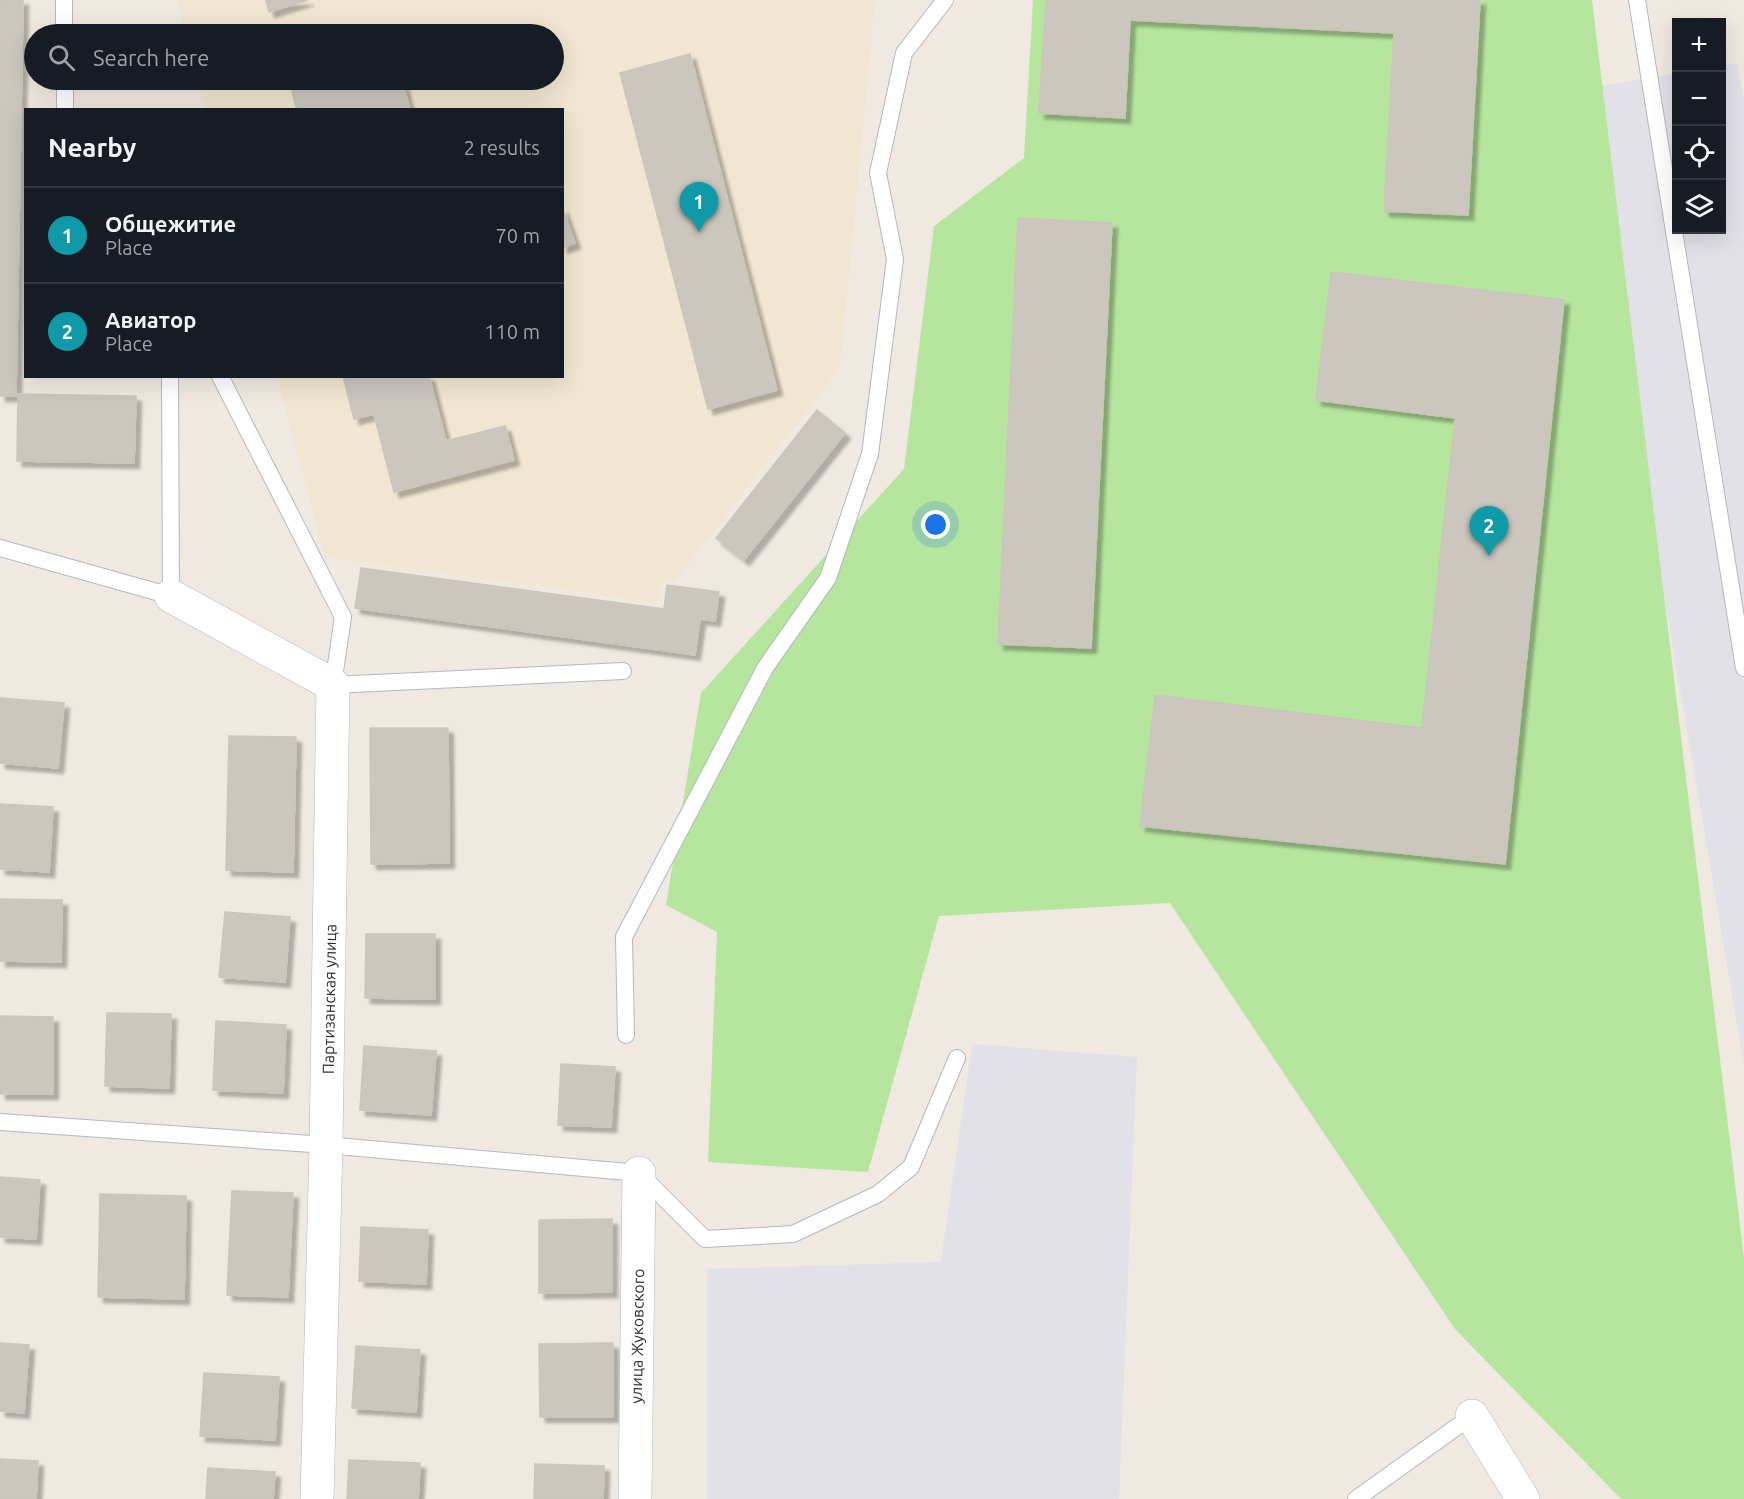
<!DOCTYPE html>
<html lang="en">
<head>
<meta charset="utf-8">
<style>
  :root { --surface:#171b24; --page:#242831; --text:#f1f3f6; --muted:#9ea1a6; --line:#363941; --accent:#ea580c }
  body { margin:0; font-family:Ubuntu,sans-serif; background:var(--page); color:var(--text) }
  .controls { position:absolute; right:18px; top:18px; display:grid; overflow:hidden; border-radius:0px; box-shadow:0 6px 24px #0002 }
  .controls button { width:54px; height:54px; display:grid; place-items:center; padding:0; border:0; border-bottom:2px solid var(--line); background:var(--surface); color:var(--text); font:30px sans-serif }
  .you { position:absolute; left:936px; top:525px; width:21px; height:21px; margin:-15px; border:4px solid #fff; border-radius:50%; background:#1a73e8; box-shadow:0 0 0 9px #1a73e833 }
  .badge { display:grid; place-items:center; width:39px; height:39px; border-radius:50%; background:var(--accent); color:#fff; font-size:20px; font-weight:700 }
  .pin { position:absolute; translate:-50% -50px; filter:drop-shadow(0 2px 3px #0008) }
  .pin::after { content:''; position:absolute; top:32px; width:21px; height:18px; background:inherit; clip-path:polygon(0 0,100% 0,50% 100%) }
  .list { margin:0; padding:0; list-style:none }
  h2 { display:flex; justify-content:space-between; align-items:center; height:78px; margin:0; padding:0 24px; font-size:26px }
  h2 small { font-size:20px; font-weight:400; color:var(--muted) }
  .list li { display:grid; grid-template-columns:39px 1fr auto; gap:18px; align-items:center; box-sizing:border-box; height:96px; padding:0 24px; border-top:2px solid var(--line) }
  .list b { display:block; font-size:22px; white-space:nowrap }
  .list p { margin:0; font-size:20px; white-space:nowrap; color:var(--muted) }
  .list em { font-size:20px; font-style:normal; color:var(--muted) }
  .icon { flex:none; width:33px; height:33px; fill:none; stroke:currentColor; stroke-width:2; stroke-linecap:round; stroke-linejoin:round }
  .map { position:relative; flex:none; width:1744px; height:1499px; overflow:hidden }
  .search { position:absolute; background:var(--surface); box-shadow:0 6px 24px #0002; left:24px; top:24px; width:540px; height:66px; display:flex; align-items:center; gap:15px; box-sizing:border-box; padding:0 21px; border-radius:33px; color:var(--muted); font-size:22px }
  .panel { position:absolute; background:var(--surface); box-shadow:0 6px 24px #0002; left:24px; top:108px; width:540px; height:270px; border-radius:0px }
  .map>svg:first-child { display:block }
  .industrial { fill:#e3e1e8 }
  .education { fill:#f0e6d1 }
  .green { fill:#b6e59e }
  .building { fill:#cbc7bf; stroke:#cbc5ba; stroke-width:1.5; filter:url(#shadow) }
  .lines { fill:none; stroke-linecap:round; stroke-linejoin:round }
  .service-casing { stroke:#b4b7c1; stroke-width:18 }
  .minor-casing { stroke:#b4b7c1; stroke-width:34 }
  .service { stroke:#fff; stroke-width:16 }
  .minor { stroke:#fff; stroke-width:33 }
  .labels { text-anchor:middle; stroke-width:4.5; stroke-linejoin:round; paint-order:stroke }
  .street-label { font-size:16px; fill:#2e2e2e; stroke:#fff }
</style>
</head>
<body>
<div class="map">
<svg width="1744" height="1499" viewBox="0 0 1744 1499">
  <defs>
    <filter id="shadow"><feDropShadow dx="5.5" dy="5.5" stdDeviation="1.5" flood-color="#0004"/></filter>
  </defs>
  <rect width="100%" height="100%" fill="#efe9e1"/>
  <!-- industrial -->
  <path class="industrial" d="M 1737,63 L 1744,101 L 1744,1065 L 1578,90 L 1676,73 L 1676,230 L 1722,230 L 1722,65 Z
    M 972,1044 L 1137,1057 L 1119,1499 L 707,1499 L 707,1269 L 941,1262 Z"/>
  <!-- education -->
  <path class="education" d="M 177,0 L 875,0 L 840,368 L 675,581 L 662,581 L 657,603 L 325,557 L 277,377 L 562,376 L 562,110 L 206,109 L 198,80 L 554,80 L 554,34 L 186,34 Z"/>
  <!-- green -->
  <path class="green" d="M 1033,0 L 1592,0 L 1744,1258 L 1744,1499 L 1621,1499 L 1455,1329 L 1170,903 L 939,916 L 868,1172 L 708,1162 L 717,932 L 666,905 L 701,693 L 904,469 L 934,226 L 1024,158 Z"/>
  <!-- building -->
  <path class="building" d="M 0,0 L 23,0 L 16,394 L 136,396 L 134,463 L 17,461 L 18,396 L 0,396 Z
    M 266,0 L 308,0 L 269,12 Z
    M 1046,0 L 1480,0 L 1468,215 L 1384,211 L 1394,33 L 1130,20 L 1125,118 L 1039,113 Z
    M 690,54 L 777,390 L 708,409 L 620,73 Z
    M 289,80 L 402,80 L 410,110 L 297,110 Z
    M 562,207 L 575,243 L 562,248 Z
    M 1018,218 L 1112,223 L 1091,648 L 998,644 Z
    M 1331,272 L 1564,300 L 1505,864 L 1140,826 L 1155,695 L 1422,728 L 1455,418 L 1316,400 Z
    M 343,376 L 429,376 L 446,441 L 505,426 L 514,460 L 394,492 L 374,414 L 354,419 Z
    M 817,410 L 845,433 L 744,560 L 716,538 Z
    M 361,568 L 664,609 L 667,585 L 719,592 L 715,621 L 700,619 L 695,655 L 355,608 Z
    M 0,698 L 64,703 L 58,768 L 0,763 Z
    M 370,728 L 448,728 L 449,863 L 371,864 Z
    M 229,736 L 296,737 L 293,872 L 226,870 Z
    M 0,804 L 53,807 L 49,872 L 0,869 Z
    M 0,899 L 62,900 L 61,962 L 0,961 Z
    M 225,912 L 290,917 L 285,982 L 219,977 Z
    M 366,934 L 435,934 L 435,999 L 365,998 Z
    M 107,1013 L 171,1014 L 169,1088 L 105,1086 Z
    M 0,1016 L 53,1017 L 53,1094 L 0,1094 Z
    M 216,1021 L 286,1025 L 283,1093 L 213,1090 Z
    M 364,1046 L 436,1051 L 431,1115 L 360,1110 Z
    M 561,1064 L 615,1067 L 611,1127 L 558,1125 Z
    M 0,1177 L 40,1180 L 36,1239 L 0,1237 Z
    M 232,1191 L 293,1193 L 288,1297 L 227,1295 Z
    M 100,1194 L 186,1196 L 184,1299 L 98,1297 Z
    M 612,1219 L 612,1292 L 539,1293 L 539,1220 Z
    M 361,1227 L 428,1230 L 426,1284 L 359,1281 Z
    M 0,1343 L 29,1345 L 24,1413 L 0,1411 Z
    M 613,1343 L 613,1417 L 540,1417 L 539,1344 Z
    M 356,1346 L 420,1350 L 416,1412 L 352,1408 Z
    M 204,1373 L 279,1377 L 275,1440 L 200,1436 Z
    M 0,1459 L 38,1461 L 36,1499 L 0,1499 Z
    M 349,1460 L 420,1463 L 418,1499 L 347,1499 Z
    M 535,1464 L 604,1466 L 603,1499 L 534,1499 Z
    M 208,1468 L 275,1472 L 273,1499 L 206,1499 Z"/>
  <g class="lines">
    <!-- service casing -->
    <g class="service-casing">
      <path id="service" d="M 64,0 L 64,34
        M 1637,0 L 1744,668
        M 65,80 L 65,110
        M 220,376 L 343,617 L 333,685 L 623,671
        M 0,548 L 171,596 L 170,376
        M 626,1035 L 624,937 L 765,668 L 828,578 L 870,454 L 895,259 L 878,173 L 904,53 L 945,0
        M 0,1122 L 326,1145 L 639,1173 L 705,1239 L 793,1234 L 878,1194 L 911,1167 L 957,1058
        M 1356,1499 L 1472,1416"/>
    </g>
    <!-- minor casing -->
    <g class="minor-casing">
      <path id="minor" d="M 171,596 L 333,685 L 326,1145 L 317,1499
        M 1472,1416 L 1523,1499
        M 635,1499 L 639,1173"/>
    </g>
    <!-- service -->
    <use href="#service" class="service"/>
    <!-- minor -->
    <use href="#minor" class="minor"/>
  </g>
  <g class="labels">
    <!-- street labels -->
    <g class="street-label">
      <text transform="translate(329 999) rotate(-89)" y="6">Партизанская улица</text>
      <text transform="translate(637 1336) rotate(-89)" y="6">улица Жуковского</text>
    </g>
  </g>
</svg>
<div class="controls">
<button>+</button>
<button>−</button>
<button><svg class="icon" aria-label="locate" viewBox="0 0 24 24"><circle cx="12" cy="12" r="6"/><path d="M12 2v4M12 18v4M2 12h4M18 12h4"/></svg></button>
<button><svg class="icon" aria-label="layers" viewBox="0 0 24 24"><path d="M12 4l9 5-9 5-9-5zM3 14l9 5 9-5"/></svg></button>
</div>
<div class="you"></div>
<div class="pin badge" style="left:699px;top:232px;background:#0f9aa8">1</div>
<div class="pin badge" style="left:1489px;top:556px;background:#0f9aa8">2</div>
<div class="search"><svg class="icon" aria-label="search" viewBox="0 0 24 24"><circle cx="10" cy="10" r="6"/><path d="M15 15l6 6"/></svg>Search here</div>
<section class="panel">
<h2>Nearby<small>2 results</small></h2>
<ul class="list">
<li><span class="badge" style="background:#0f9aa8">1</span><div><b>Общежитие</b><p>Place</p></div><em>70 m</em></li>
<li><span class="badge" style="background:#0f9aa8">2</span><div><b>Авиатор</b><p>Place</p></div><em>110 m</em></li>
</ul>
</section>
</div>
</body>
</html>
